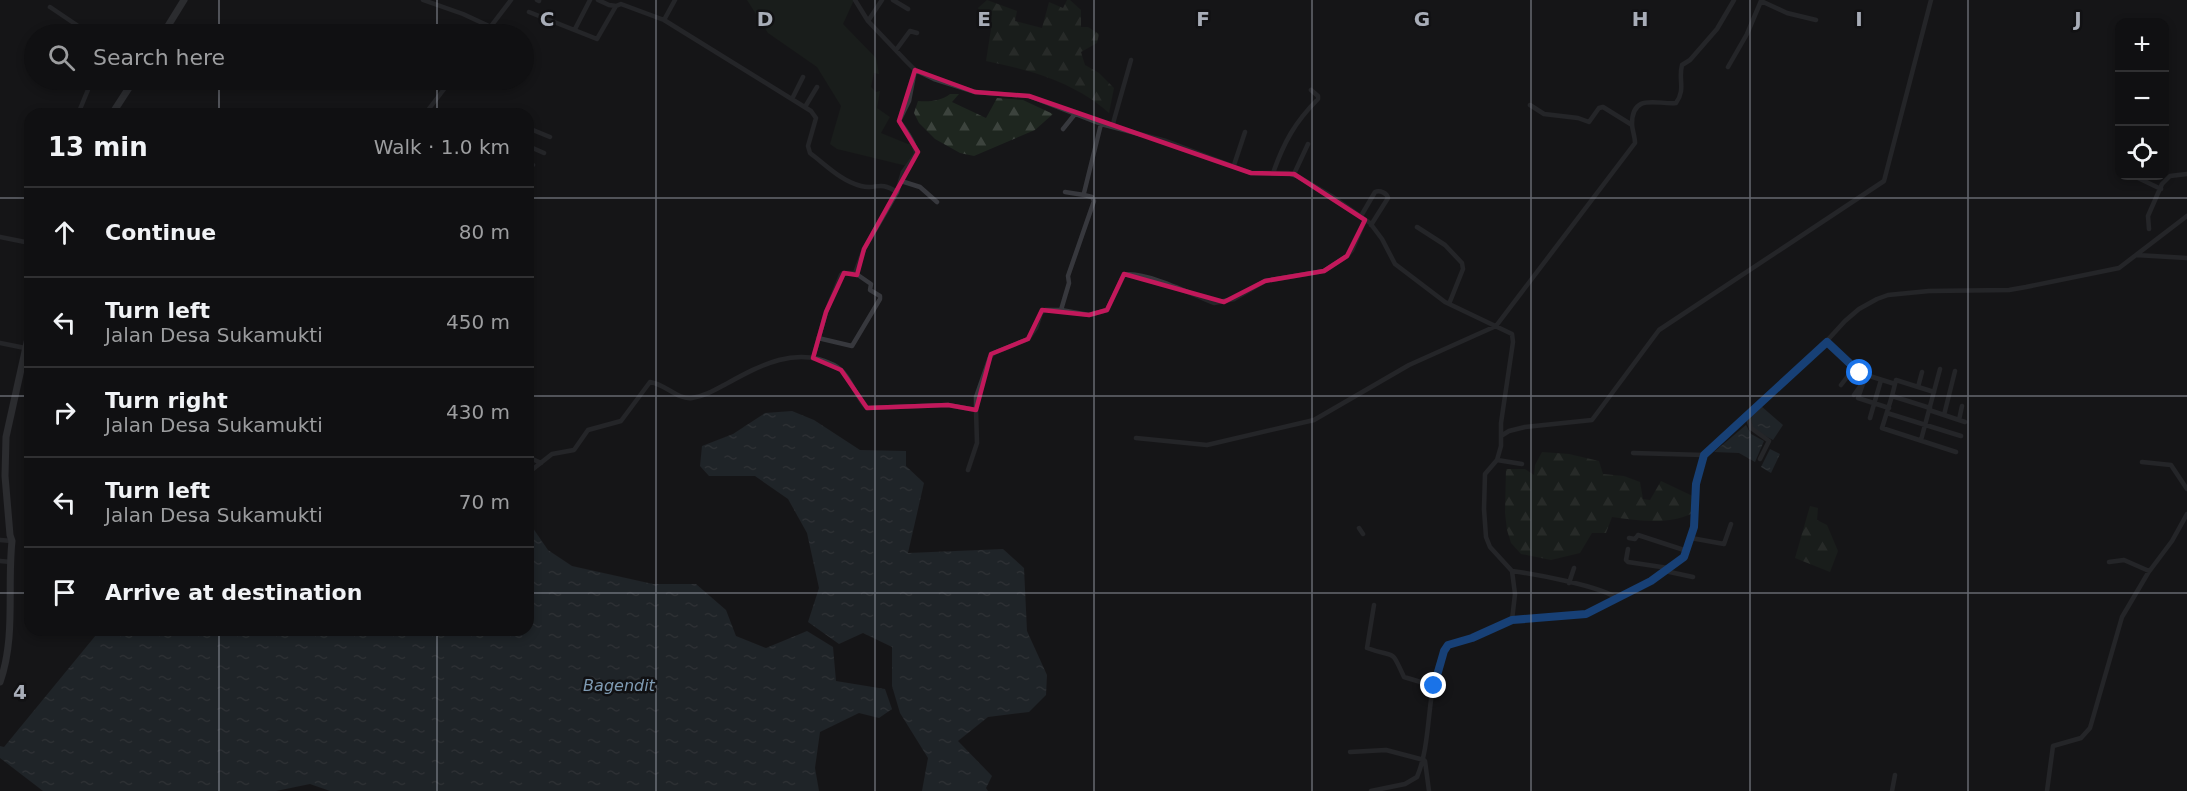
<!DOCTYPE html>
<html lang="en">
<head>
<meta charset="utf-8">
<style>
  :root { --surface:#101012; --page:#1e1e20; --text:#f1f3f6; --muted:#9c9d9f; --line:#303032 }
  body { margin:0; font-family:"DejaVu Sans",sans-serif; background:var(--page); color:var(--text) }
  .controls { position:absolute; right:18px; top:18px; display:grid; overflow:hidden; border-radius:12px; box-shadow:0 3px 9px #0003 }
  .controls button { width:54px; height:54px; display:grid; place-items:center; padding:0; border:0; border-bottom:2px solid var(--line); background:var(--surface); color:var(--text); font:30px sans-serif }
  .stop { position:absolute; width:18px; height:18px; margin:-14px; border:4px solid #1a73e8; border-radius:50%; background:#fff }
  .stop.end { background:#1a73e8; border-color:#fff; box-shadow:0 2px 6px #0008 }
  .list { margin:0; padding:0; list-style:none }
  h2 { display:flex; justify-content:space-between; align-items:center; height:78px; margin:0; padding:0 24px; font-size:26px }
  h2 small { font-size:20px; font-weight:400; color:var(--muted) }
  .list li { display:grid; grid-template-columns:39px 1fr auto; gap:18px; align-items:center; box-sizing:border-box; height:90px; padding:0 24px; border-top:2px solid var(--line) }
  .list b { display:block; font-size:22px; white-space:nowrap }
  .list p { margin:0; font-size:20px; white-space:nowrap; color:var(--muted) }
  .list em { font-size:20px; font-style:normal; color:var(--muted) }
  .icon { flex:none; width:33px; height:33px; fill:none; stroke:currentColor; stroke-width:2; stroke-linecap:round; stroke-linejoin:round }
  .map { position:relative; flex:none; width:2187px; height:791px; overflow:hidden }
  .search { position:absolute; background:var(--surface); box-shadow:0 3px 9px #0003; left:24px; top:24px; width:510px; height:66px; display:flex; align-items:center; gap:15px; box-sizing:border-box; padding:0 21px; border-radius:33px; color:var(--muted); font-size:22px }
  .panel { position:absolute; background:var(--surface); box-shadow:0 3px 9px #0003; left:24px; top:108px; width:510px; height:528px; border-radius:18px }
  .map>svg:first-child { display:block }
  .grass { fill:#1e261f }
  .forest { fill:url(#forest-firs) }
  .water { fill:url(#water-ripples) }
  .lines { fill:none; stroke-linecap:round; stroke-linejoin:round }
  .street { stroke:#37383d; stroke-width:4.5 }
  .secondary { stroke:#45474d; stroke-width:7 }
  .route { stroke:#1a73e8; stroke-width:8 }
  .marked { fill:none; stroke:#c2185b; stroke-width:4.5; stroke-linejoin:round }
  .grid { fill:none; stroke:#a8adb8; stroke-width:1.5; stroke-opacity:0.55 }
  .labels { text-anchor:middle; stroke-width:5; stroke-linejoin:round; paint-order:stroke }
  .water-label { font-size:16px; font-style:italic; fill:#7f9bb3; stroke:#111113 }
  .grid-label { font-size:20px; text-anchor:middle; font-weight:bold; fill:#a8adb8; stroke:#111113; stroke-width:5; stroke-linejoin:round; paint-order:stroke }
</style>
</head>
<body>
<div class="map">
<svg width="2187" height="791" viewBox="0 0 2187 791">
  <defs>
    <pattern id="forest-firs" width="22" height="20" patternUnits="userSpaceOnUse" patternTransform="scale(1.5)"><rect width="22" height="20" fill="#1e261f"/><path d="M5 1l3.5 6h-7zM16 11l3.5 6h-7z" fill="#3c433d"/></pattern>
    <pattern id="water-ripples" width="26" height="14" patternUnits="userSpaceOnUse" patternTransform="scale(1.5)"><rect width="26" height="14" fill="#2c353c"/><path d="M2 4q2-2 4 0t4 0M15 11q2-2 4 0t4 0" fill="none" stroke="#485056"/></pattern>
  </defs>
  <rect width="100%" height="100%" fill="#161618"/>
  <!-- grass -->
  <path class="grass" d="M 747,0 L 854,0 L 843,24 L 876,58 L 879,74 L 874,73 L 871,87 L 876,92 L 880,91 L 877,108 L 890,117 L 881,133 L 908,144 L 911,142 L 916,152 L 907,166 L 837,149 L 830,144 L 841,106 L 817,67 L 768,33 Z"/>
  <!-- forest -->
  <path class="forest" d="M 987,0 L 1017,11 L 1015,21 L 1042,28 L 1049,2 L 1063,8 L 1067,0 L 1070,0 L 1081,10 L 1081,27 L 1088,27 L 1099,34 L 1097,43 L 1081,52 L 1085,65 L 1099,73 L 1114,88 L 1109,113 C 1074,82 1030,70 986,61 L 991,29 L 978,8 Z
    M 950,94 L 959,94 L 952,102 L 986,118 L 997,98 L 1023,100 L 1053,114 L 1035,130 L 974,156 L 960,153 L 935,139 L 919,123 L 914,113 L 918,101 C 929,102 941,101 950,94 Z
    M 1542,452 L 1569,454 L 1599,461 L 1603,474 L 1624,476 L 1640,482 L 1643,499 L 1650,500 L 1661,481 L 1699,499 L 1699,510 C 1671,526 1643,521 1612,517 L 1606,533 L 1592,533 L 1580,553 L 1551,560 L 1521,554 L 1511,543 L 1507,530 L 1505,513 L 1506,469 L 1525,469 L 1534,475 L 1535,465 Z
    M 1810,506 L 1818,508 L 1817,520 L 1827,525 L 1838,551 L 1830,572 L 1795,558 Z"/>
  <!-- water -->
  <path class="water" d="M 1761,406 L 1783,425 L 1773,440 L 1753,430 L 1750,417 Z
    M 792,411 L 814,420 L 860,450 L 906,451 L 906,466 L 924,483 L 908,553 L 1003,549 L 1024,568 L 1027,631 L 1047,675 L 1046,695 L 1029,712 L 988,717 L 958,741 L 992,776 L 986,788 L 988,791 L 922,791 L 928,758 L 900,713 L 892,686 L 892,647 L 863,633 L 839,644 L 808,622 L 819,588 L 807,533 L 788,499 L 755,476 L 709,476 L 700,466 L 702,446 L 733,434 L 765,413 Z
    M 1746,425 L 1751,434 L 1764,441 L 1755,462 L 1739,453 L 1714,452 Z
    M 1770,449 L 1780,454 L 1771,473 L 1761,467 Z
    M 528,521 L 548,550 L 572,566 L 653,584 L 696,584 L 726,610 L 736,636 L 766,648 L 807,631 L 833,647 L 836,681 L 885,689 L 892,709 L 879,718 L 859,713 L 820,732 L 815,768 L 819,791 L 330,791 L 310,784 L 276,791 L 43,791 L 0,758 L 0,746 L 4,747 L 96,635 L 97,630 L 528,630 Z"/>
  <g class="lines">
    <!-- street -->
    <path class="street" d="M 423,0 L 463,14 L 491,27
      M 537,0 L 539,1
      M 598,0 L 609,5 L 616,6
      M 855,0 L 868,21 L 906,61 L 915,70 L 934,79 L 975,92 L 1029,96 L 1101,124 L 1166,141 L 1251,173 L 1288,173 L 1297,176 L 1333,197 L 1370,223 L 1382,239 L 1395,264 L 1445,302 L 1512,334 L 1513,342 L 1501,423 L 1501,446 L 1497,460 L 1485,474 L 1484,509 L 1486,537 L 1490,547 L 1512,571 L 1515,594 L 1512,620
      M 893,0 L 908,9
      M 1761,0 L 1761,1 L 1787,13 L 1816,20
      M 50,7 L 90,34
      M 529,12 L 597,39 L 616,6 L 621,4 L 664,20 L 811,111 L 816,118 L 808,146 L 810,153 C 826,165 841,181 861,186 C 878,190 878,180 897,192
      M 664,20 L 675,0
      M 868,21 L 882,0
      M 575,29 L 590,0
      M 485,34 L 511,0
      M 896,50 L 910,31 L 917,33
      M 1728,67 L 1747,34 L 1761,1
      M 792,99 L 803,77
      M 1530,105 L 1544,114 L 1578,118 L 1589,122 L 1599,108 L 1603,107 L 1632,125
      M 805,107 L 817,87
      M 78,114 L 92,80
      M 425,114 L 451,80
      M 1112,127 L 1131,60
      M 528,128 L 550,137
      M 1063,129 L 1075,114
      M 528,146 L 544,153
      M 528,163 L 533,165
      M 1234,165 L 1245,132
      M 1273,173 C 1284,142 1295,122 1318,99 L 1318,96 L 1311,90
      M 1294,174 L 1308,144
      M 2136,177 L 2161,189
      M 901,181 L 920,187 L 937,202
      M 1065,192 L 1084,195
      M 1361,216 L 1375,192 C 1380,190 1387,193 1388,198 L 1371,225
      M 1417,227 L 1445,245 L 1462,263 L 1463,269 L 1449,304
      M 2149,229 L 2148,216 L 2162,184 L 2170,176 L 2187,174
      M 0,237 L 30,243
      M 2136,255 L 2187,258
      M 1061,310 L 1069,283 L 1068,276 L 1094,201 L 1092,197 L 1084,195 L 1084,193 L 1101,124
      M 818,338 L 852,346 L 880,299 L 880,296 L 870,290 L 871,284 L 855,273
      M 1827,342 L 1860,373 L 1895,384 L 1892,396 L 1930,408
      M 0,343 L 25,348
      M 813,358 L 826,312 L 841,275 L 843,273 L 855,273 L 864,249 L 897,192 L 903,172 L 916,154 C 915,142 906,131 899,121 L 909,101 L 915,70
      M 1866,375 L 1858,398 L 1889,408
      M 1895,384 L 1896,380 L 1934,392
      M 1841,385 L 1854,368
      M 1918,387 L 1922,372
      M 1854,395 L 1861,385
      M 1892,396 L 1882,428 L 1956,452
      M 1929,410 L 1965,422
      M 1887,413 L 1961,436
      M 1747,415 L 1751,428 L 1769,441 L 1760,459
      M 1944,415 L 1955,371
      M 1870,418 L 1881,380
      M 1959,420 L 1962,406
      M 1501,436 L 1509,431 L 1525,427 L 1592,420 L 1659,330 L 1884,181 L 1931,0
      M 1136,438 L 1207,445 L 1314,420 L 1409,365 L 1496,326 L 1635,143 C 1635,136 1632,130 1632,124 C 1632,92 1658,105 1676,103 C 1686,89 1678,80 1682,65 L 1690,60 L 1717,29 L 1734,0
      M 1921,440 L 1940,369
      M 1633,453 L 1704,455
      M 528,457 L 541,463
      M 1497,460 L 1522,464
      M 2142,462 L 2171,465 L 2187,489
      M 968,470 L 977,443 L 976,410
      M 528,473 L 552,454 L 574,450 L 588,430 L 621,421 L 650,382 C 665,384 678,400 692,398 C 705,396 715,390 726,384 C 759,366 796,345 834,365 C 851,374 854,396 867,408 L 948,405 L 976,410 L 976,397 L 990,357 L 994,353 L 1028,339 L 1036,328 L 1041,313 L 1045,310 L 1061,310 L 1089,315 L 1107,310 L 1124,275 C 1142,270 1194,295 1214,303 L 1234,299 L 1265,281 L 1324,271 L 1347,256 L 1352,250 L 1365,220
      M 1359,528 L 1363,534
      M 1629,538 L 1635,539 L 1638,535 L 1687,551
      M 1691,538 L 1724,544 L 1731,524
      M 0,540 L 12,541
      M 1628,549 L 1626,560 L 1628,562 L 1668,568
      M 0,561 L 11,562
      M 2109,562 L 2124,560 L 2149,571
      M 1512,571 C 1534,574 1602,586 1618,599
      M 1665,571 L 1693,577
      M 1569,583 L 1574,568
      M 1374,605 L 1367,648 C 1396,659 1390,646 1404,677 L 1434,686
      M 1350,752 L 1386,750 L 1424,760
      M 1425,761 L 1429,791
      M 1371,791 L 1405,784 L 1417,777 C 1434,737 1424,680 1448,645 L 1472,638 L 1512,620 L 1586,614 L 1651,581 L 1684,557 L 1693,527 L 1696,484 L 1704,455 L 1812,357 L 1845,321 L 1859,309 L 1877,299 L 1888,295 L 1929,291 L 2009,290 L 2026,287 L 2119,268 L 2187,216
      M 1892,791 L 1895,775
      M 2047,791 L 2053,746 L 2081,738 L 2090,728 L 2122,617 L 2148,573 L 2172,541 L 2187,514"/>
    <!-- secondary -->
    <path class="secondary" d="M 163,34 L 184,0
      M 112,114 L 134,80
      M 0,682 C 16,637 7,588 12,541 L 10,535 L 5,476 L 6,437 L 30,329"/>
  </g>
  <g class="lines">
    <!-- route -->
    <path class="route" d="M 1434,686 L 1444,651 L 1448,645 L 1472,638 L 1512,620 L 1586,614 L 1651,581 L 1684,557 L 1694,527 L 1696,484 L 1704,455 L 1827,342 L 1860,373"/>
  </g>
  <!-- marked area -->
  <path d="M0 0H2187V791H0ZM 915,70 L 975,92 L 1029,96 L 1251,173 L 1294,174 L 1365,220 L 1347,256 L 1324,271 L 1265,281 L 1224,302 L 1124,274 L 1107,310 L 1089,315 L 1042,310 L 1028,339 L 991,354 L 976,410 L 948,405 L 867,408 L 841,370 L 813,358 L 826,312 L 844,273 L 857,275 L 864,249 L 918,152 L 899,121 Z" fill="#161618" fill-opacity=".55" fill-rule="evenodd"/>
  <path class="marked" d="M 915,70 L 975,92 L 1029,96 L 1251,173 L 1294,174 L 1365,220 L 1347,256 L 1324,271 L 1265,281 L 1224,302 L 1124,274 L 1107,310 L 1089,315 L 1042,310 L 1028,339 L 991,354 L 976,410 L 948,405 L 867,408 L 841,370 L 813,358 L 826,312 L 844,273 L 857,275 L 864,249 L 918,152 L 899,121 Z"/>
  <!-- grid -->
  <path class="grid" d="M 219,0 L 219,34M 437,0 L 437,34M 656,0 L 656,791M 875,0 L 875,791M 1094,0 L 1094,791M 1312,0 L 1312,791M 1531,0 L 1531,791M 1750,0 L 1750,791M 1968,0 L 1968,791M 219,80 L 219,114M 437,80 L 437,114M 0,198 L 30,198M 528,198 L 2187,198M 0,396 L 30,396M 528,396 L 2187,396M 0,593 L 30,593M 528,593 L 2187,593M 219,630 L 219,791M 437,630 L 437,791"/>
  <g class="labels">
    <!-- water labels -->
    <g class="water-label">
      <text x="619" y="691">Bagendit</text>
    </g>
  </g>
  <g class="grid-label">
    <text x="547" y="26">C</text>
    <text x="765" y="26">D</text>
    <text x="984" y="26">E</text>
    <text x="1203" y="26">F</text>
    <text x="1422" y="26">G</text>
    <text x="1640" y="26">H</text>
    <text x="1859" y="26">I</text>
    <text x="2078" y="26">J</text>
    <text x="20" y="699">4</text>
  </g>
</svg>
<div class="controls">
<button>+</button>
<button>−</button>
<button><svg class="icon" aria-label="locate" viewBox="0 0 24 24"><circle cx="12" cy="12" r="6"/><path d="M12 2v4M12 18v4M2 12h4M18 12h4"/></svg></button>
</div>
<div class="stop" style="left:1860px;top:373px"></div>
<div class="stop end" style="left:1434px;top:686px"></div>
<div class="search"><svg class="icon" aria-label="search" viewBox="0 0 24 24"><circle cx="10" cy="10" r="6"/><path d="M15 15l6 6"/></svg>Search here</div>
<section class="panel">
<h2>13 min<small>Walk · 1.0 km</small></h2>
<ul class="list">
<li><svg class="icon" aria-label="ahead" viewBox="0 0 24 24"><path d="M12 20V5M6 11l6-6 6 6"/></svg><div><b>Continue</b></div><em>80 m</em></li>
<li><svg class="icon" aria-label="left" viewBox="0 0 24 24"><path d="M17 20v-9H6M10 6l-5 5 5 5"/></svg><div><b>Turn left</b><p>Jalan Desa Sukamukti</p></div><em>450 m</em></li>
<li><svg class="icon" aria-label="right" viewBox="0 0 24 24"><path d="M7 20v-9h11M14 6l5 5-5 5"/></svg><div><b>Turn right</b><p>Jalan Desa Sukamukti</p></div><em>430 m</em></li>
<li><svg class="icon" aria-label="left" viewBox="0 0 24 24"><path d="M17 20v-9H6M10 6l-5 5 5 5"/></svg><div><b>Turn left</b><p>Jalan Desa Sukamukti</p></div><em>70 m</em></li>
<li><svg class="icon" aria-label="arrive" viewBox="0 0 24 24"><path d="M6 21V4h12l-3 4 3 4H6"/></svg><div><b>Arrive at destination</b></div></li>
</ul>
</section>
</div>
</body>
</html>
